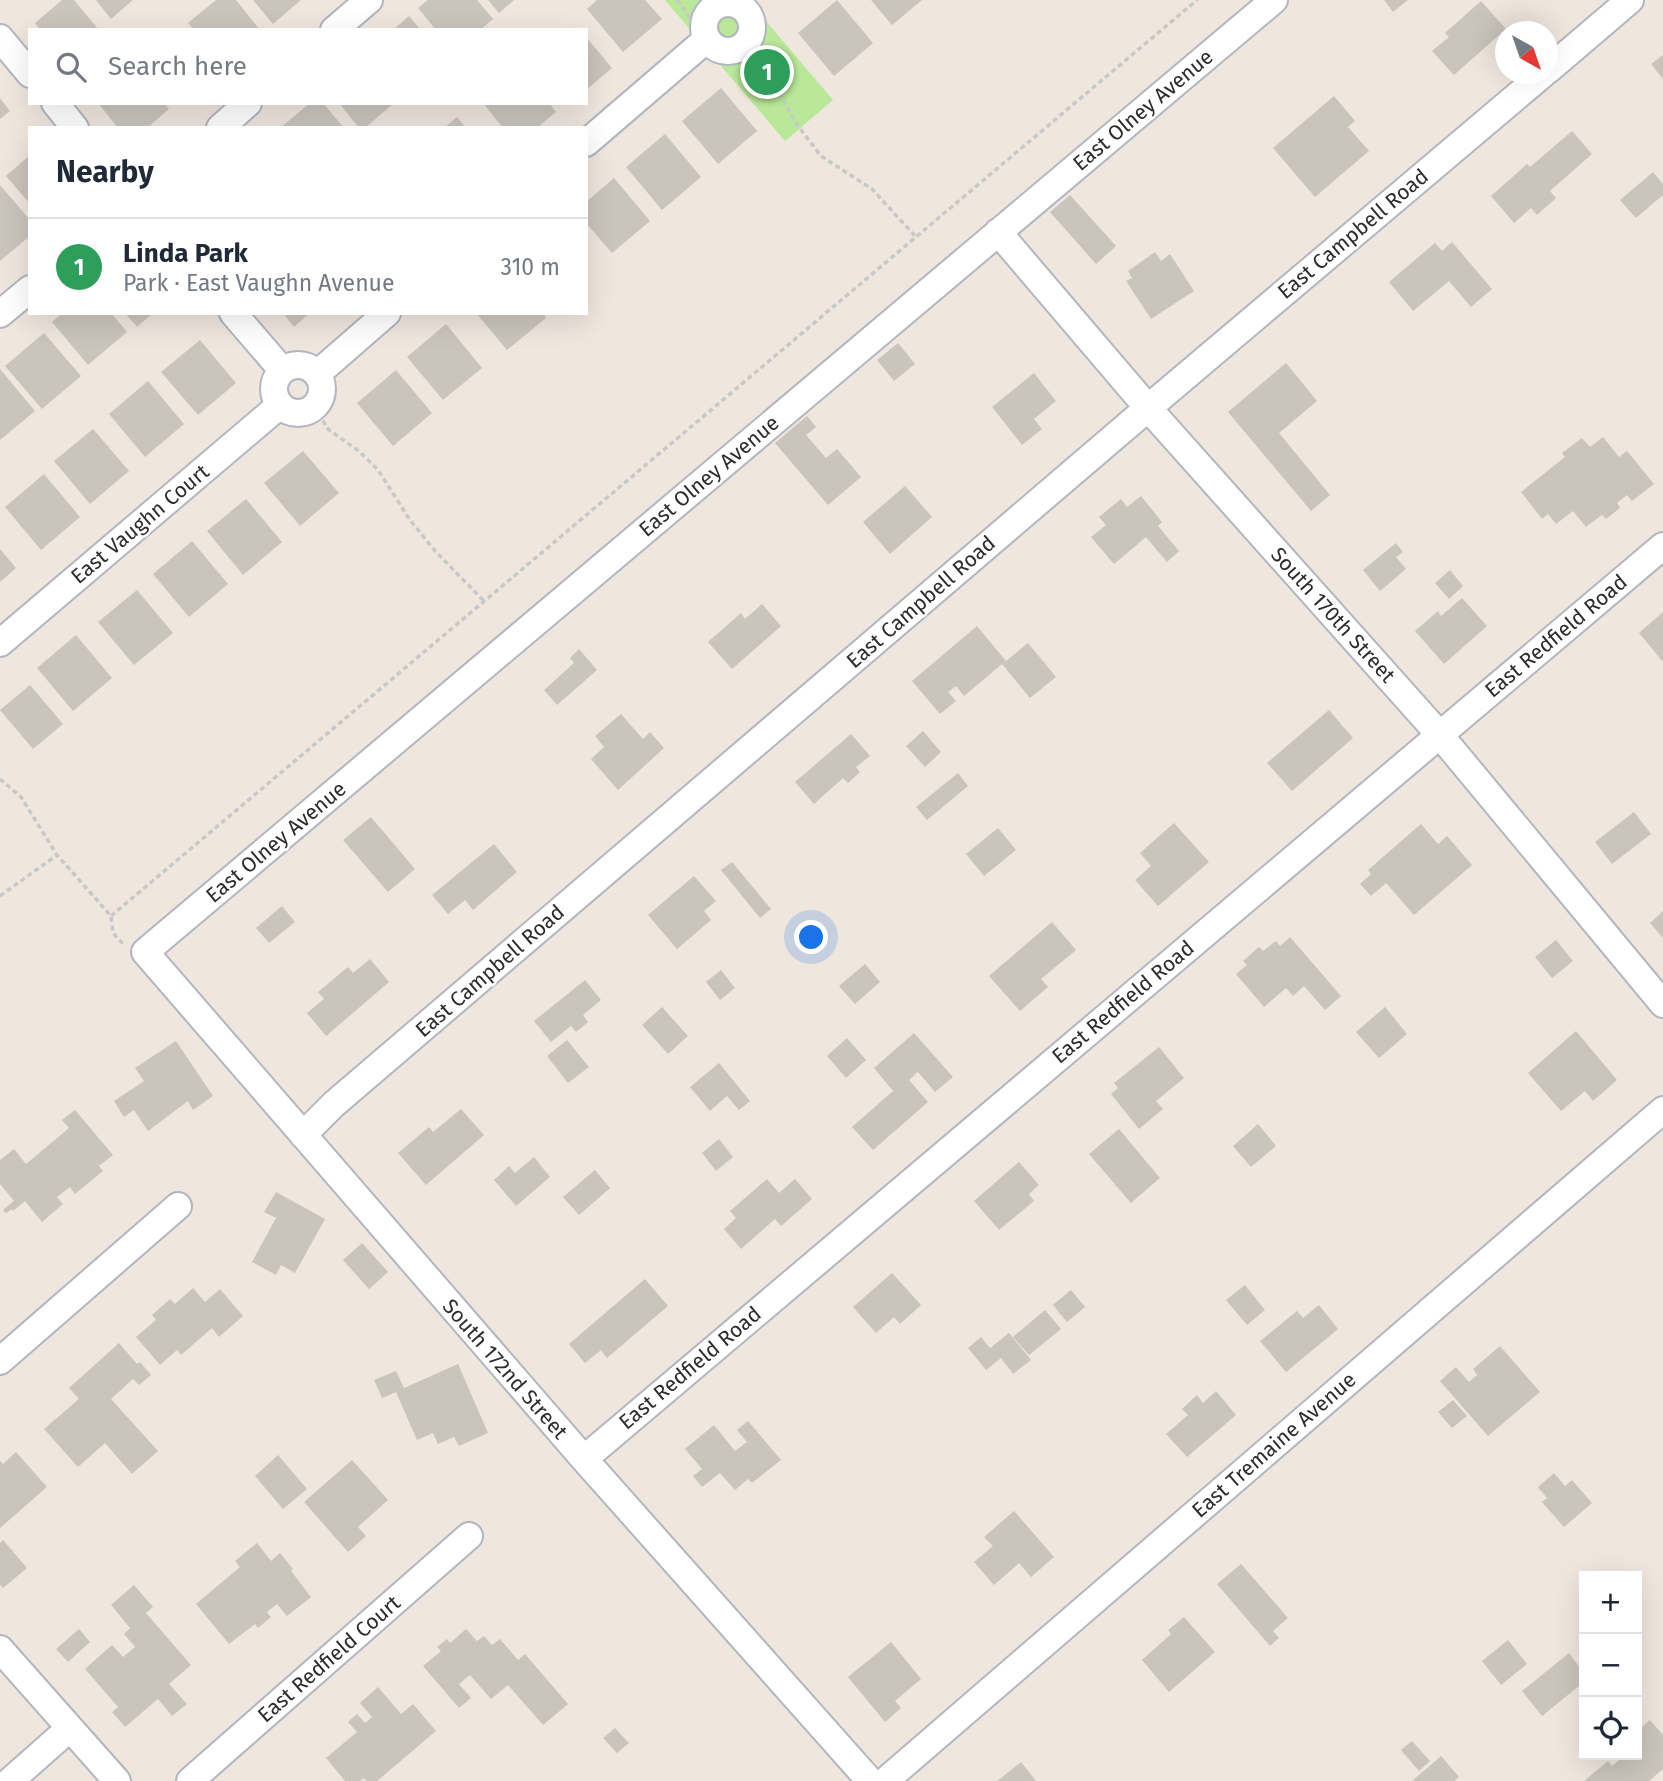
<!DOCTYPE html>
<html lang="en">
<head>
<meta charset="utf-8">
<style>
  :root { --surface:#fff; --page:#f6f6f7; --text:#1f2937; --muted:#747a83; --line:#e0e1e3; --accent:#3b6dff }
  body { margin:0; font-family:"Fira Sans",sans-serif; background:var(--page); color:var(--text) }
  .controls { position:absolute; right:21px; bottom:21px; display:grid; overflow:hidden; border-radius:0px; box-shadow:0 7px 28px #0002 }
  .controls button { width:63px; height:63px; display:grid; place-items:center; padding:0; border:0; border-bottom:2px solid var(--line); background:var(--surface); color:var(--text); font:35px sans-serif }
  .compass { position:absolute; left:1495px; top:21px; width:63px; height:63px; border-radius:50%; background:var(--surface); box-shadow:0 7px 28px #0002; rotate:140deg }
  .you { position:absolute; left:812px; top:938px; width:24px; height:24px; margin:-18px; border:5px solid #fff; border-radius:50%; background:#1a73e8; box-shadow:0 0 0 10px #1a73e833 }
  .badge { display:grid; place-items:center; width:46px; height:46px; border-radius:50%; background:var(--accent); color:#fff; font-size:23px; font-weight:700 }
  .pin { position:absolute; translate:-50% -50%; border:4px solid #fff; box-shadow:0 2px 7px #0006 }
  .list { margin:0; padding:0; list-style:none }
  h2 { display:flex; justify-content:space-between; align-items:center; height:91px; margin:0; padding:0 28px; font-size:30px }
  h2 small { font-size:23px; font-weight:400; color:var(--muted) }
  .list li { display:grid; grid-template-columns:46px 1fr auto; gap:21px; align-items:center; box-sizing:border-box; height:98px; padding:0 28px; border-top:2px solid var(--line) }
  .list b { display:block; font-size:26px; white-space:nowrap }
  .list p { margin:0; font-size:23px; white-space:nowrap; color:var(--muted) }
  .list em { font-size:23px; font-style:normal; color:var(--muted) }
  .icon { flex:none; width:38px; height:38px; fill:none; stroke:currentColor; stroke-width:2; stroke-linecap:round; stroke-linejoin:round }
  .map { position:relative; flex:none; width:1663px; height:1781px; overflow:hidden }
  .search { position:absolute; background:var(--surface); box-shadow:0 7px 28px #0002; left:28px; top:28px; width:560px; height:77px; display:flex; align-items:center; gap:18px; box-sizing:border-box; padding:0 24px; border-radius:0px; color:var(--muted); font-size:26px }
  .panel { position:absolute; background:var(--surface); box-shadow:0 7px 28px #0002; left:28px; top:126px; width:560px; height:189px; border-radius:0px }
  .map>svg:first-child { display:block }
  .green { fill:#b9e898 }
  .building { fill:#c9c5bd }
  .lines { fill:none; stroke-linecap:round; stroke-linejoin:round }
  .minor-casing { stroke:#b2b6c1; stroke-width:30 }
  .path { stroke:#c8c8c8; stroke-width:3.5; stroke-dasharray:5 3.5; stroke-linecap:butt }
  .minor { stroke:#fff; stroke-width:26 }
  .labels { text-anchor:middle; stroke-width:5; stroke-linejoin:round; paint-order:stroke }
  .street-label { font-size:21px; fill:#2c2c2c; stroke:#fff }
</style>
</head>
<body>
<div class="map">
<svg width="1663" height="1781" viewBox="0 0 1663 1781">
  <rect width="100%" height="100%" fill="#efe6de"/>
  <!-- green -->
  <path class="green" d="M 665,0 L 748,0 L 833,100 L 785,141 Z"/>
  <!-- building -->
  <path class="building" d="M 62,0 L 74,0 L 99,30 L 40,30 L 35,23 Z
    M 96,0 L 133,0 L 111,19 Z
    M 216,0 L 236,0 L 260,30 L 194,30 L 188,23 Z
    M 253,0 L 301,0 L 273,24 Z
    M 428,0 L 477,0 L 493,19 L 480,30 L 436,30 L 418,8 Z
    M 488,0 L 514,0 L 499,13 Z
    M 597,0 L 645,0 L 662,19 L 623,52 L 587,9 Z
    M 837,0 L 873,43 L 834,76 L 798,33 Z
    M 871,0 L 922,0 L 892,25 Z
    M 1384,0 L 1408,0 L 1393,12 Z
    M 1481,1 L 1506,29 L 1454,75 L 1432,51 L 1449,37 L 1445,33 Z
    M 409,16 L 421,30 L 393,30 Z
    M 586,37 L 612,68 L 586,90 Z
    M 1663,55 L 1663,79 L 1651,64 Z
    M 721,88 L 757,131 L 718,164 L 682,121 Z
    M 1334,96 L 1355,121 L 1348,127 L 1369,151 L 1315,197 L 1273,148 Z
    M 0,98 L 10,111 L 0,119 Z
    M 98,103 L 164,103 L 169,109 L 147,128 L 118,128 Z
    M 310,103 L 323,103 L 344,128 L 280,128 Z
    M 339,103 L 394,103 L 365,128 L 359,128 Z
    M 483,103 L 549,103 L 556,112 L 537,128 L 503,128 Z
    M 457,117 L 466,128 L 444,128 Z
    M 1572,131 L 1592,154 L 1550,191 L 1556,198 L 1537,215 L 1531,208 L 1514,223 L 1491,196 L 1527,164 L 1530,167 Z
    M 665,134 L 701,177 L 662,210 L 626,167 Z
    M 30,155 L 30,204 L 6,176 Z
    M 1653,172 L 1663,184 L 1663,195 L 1636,218 L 1620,200 Z
    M 614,178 L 650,221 L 612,253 L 586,223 L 586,202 Z
    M 0,185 L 30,220 L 30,236 L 0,261 Z
    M 1070,195 L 1116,246 L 1096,264 L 1050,212 Z
    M 1452,242 L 1492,289 L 1471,307 L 1449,281 L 1413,311 L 1389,282 L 1435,243 L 1442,251 Z
    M 1155,252 L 1161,261 L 1170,254 L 1194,291 L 1151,319 L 1126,281 L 1132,278 L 1128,271 Z
    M 62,313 L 111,313 L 127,332 L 88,365 L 52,322 Z
    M 125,313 L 153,313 L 137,327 Z
    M 283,313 L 310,313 L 294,327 Z
    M 476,313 L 543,313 L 546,318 L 507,350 Z
    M 446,324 L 482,368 L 443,400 L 407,357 Z
    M 44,333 L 81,376 L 42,409 L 5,366 Z
    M 200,340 L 236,383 L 198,415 L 161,372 Z
    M 898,343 L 915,364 L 894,381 L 877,360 Z
    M 1286,363 L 1317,401 L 1279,433 L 1330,495 L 1311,511 L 1228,412 Z
    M 0,369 L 35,411 L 0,440 Z
    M 396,370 L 432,413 L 393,446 L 357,403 Z
    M 1034,373 L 1056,401 L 1034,419 L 1042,429 L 1022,445 L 992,407 Z
    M 148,381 L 184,424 L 145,457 L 109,414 Z
    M 807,416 L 816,427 L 806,435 L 826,458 L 837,449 L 861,477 L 828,505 L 775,443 Z
    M 93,429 L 129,471 L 90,504 L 54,461 Z
    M 1603,437 L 1619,457 L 1627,451 L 1654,484 L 1632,501 L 1627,495 L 1617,503 L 1620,508 L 1606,519 L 1602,515 L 1586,527 L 1573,511 L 1556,524 L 1548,514 L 1542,519 L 1521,492 L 1565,457 L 1562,453 L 1582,438 L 1590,447 Z
    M 303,451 L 339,493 L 300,526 L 264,483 Z
    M 44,474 L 80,517 L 41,550 L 5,507 Z
    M 905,486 L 932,517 L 890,554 L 863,522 Z
    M 1141,496 L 1162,522 L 1158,526 L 1179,551 L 1167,562 L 1146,537 L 1114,564 L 1091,537 L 1106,525 L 1099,517 L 1121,499 L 1127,507 Z
    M 246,499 L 282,542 L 243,575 L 207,531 Z
    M 192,541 L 228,584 L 189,617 L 153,574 Z
    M 1396,543 L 1403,552 L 1396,557 L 1406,569 L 1380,591 L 1363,570 Z
    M 0,549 L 16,568 L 0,582 Z
    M 1450,570 L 1463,586 L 1449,599 L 1435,583 Z
    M 137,590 L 173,633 L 134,665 L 98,622 Z
    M 1462,598 L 1487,626 L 1444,664 L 1415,631 L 1438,611 L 1441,616 Z
    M 762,604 L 781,626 L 732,669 L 708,642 L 741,613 L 745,619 Z
    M 1663,612 L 1663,662 L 1639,633 Z
    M 977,626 L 1006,661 L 1028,643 L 1056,677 L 1030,698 L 1002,664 L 964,696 L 956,686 L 948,692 L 956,701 L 940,714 L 912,681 Z
    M 76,635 L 112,678 L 73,711 L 37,668 Z
    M 579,649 L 597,670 L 557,705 L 544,690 L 574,663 L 570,658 Z
    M 30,685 L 63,724 L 33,749 L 0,710 Z
    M 1329,710 L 1353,738 L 1292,791 L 1267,763 Z
    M 621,714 L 643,739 L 650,732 L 664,748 L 618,790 L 591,759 L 604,747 L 595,736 Z
    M 923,731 L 941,752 L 925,767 L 906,746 Z
    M 851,734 L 870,756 L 856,767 L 860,772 L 848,783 L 843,778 L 814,804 L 795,782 Z
    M 958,773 L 968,786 L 927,820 L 916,807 Z
    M 1634,812 L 1651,834 L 1612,864 L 1595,842 Z
    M 371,817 L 415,869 L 388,892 L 343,840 Z
    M 1174,823 L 1209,862 L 1158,906 L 1135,880 L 1151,866 L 1140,853 Z
    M 1421,824 L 1438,844 L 1447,836 L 1472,865 L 1414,915 L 1386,883 L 1371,896 L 1360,884 L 1371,874 L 1368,870 Z
    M 998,828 L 1016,850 L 984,876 L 966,854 Z
    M 494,844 L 517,872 L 473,910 L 465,900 L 448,914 L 432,895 Z
    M 732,862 L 771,909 L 760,918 L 721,870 Z
    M 694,876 L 716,901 L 704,911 L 711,920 L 677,949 L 648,915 Z
    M 282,906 L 295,922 L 269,943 L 256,928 Z
    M 1663,911 L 1663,938 L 1650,923 Z
    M 1052,922 L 1076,950 L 1041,979 L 1048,987 L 1020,1011 L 989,976 Z
    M 1290,937 L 1341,996 L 1325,1010 L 1304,986 L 1293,996 L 1286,988 L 1264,1007 L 1236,974 L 1247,965 L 1243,961 L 1259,947 L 1263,951 L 1276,941 L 1280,946 Z
    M 1556,940 L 1573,961 L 1552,978 L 1535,957 Z
    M 370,959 L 389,982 L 326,1036 L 307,1013 L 324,999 L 318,992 L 348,967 L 353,973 Z
    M 865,964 L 880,982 L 855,1004 L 839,986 Z
    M 721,970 L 735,988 L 720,1000 L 706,982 Z
    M 585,980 L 601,1000 L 583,1015 L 588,1022 L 576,1032 L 571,1026 L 551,1042 L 534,1021 Z
    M 662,1007 L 688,1036 L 668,1054 L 642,1025 Z
    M 1385,1007 L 1407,1034 L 1379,1058 L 1356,1032 Z
    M 1576,1031 L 1617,1080 L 1593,1101 L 1585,1091 L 1561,1111 L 1528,1073 Z
    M 914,1033 L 953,1077 L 935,1092 L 918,1072 L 909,1080 L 928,1102 L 873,1150 L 852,1127 L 893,1091 L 874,1068 Z
    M 847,1038 L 866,1060 L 846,1078 L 827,1056 Z
    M 567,1040 L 589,1067 L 568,1083 L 547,1056 Z
    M 176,1041 L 213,1096 L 193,1110 L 188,1101 L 148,1131 L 134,1110 L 124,1117 L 114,1101 L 144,1081 L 135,1068 Z
    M 1159,1047 L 1184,1078 L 1156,1101 L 1163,1109 L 1139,1129 L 1111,1094 L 1118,1088 L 1114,1083 Z
    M 719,1063 L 750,1101 L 739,1110 L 727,1096 L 710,1111 L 690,1087 Z
    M 461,1109 L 484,1135 L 426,1185 L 398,1153 L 429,1127 L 433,1132 Z
    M 75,1110 L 113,1155 L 99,1166 L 103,1171 L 75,1194 L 70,1187 L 57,1197 L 63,1204 L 42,1222 L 25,1201 L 13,1211 L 12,1209 L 6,1213 L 3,1210 L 14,1201 L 0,1184 L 0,1160 L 14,1149 L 26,1164 L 69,1128 L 62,1120 Z
    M 1258,1124 L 1276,1146 L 1251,1167 L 1233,1146 Z
    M 1119,1129 L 1160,1178 L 1131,1203 L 1089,1154 Z
    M 719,1139 L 733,1157 L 716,1171 L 702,1153 Z
    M 534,1157 L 550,1177 L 516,1206 L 494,1180 L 509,1166 L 515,1173 Z
    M 1019,1162 L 1039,1185 L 1029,1194 L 1034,1201 L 999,1230 L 974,1201 Z
    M 595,1170 L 610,1188 L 579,1215 L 563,1197 Z
    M 767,1179 L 779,1193 L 795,1179 L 812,1199 L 781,1226 L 775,1219 L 741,1249 L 724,1229 L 736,1218 L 730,1211 Z
    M 276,1192 L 325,1219 L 295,1273 L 281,1265 L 276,1275 L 252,1262 L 276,1218 L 264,1212 Z
    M 362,1243 L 388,1272 L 369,1289 L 343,1260 Z
    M 892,1273 L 921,1305 L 900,1324 L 894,1317 L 876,1333 L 853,1307 Z
    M 645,1279 L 668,1306 L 607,1358 L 601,1350 L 585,1363 L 569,1344 Z
    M 1245,1285 L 1265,1310 L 1247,1325 L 1226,1300 Z
    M 193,1288 L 205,1302 L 220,1289 L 243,1316 L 219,1337 L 212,1328 L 181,1355 L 177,1350 L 160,1365 L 136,1337 L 156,1320 L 152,1315 L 170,1299 L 175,1304 Z
    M 1071,1290 L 1085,1307 L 1067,1322 L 1053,1305 Z
    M 1319,1305 L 1338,1329 L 1286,1372 L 1260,1341 L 1297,1311 L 1303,1318 Z
    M 1045,1310 L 1061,1329 L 1029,1355 L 1013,1337 Z
    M 1009,1333 L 1031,1360 L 1013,1374 L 1001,1358 L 986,1370 L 968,1348 L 981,1337 L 990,1348 Z
    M 119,1343 L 137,1364 L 140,1362 L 151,1375 L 139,1385 L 133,1379 L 111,1399 L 158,1451 L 132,1474 L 105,1443 L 78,1467 L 44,1429 L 79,1399 L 69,1388 Z
    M 1500,1346 L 1540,1392 L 1488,1436 L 1440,1381 L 1456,1367 L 1469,1382 L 1477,1375 L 1473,1369 Z
    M 458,1364 L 488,1433 L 459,1446 L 454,1437 L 438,1444 L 433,1433 L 417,1440 L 396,1392 L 382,1398 L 374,1380 L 396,1371 L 404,1388 Z
    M 1216,1391 L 1236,1415 L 1187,1457 L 1166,1434 L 1188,1415 L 1182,1409 L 1197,1395 L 1203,1403 Z
    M 1453,1400 L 1467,1416 L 1452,1428 L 1438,1412 Z
    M 748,1421 L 781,1460 L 752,1483 L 748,1479 L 735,1490 L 720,1473 L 702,1487 L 693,1476 L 702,1469 L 685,1449 L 714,1425 L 735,1451 L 747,1442 L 737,1430 Z
    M 16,1452 L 47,1487 L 0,1528 L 0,1461 L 3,1464 Z
    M 278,1455 L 307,1489 L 283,1509 L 255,1476 Z
    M 352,1460 L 388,1500 L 358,1527 L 366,1536 L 348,1552 L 304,1502 Z
    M 1554,1473 L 1565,1486 L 1572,1480 L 1592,1503 L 1564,1527 L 1542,1502 L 1547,1498 L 1538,1487 Z
    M 1014,1511 L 1054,1557 L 1031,1577 L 1019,1563 L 994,1585 L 974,1562 L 993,1546 L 984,1537 Z
    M 3,1540 L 27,1568 L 3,1588 L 0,1585 L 0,1543 Z
    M 257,1543 L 271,1561 L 280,1553 L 293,1569 L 291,1571 L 311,1597 L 287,1616 L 277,1604 L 267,1612 L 271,1617 L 258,1628 L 255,1624 L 229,1644 L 196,1604 L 240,1567 L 235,1561 Z
    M 1241,1564 L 1288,1618 L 1273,1631 L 1279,1638 L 1270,1646 L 1217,1584 Z
    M 134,1585 L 153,1607 L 146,1613 L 191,1665 L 169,1684 L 187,1704 L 172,1716 L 158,1699 L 125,1727 L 112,1712 L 118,1707 L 85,1669 L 112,1645 L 123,1657 L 135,1647 L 124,1634 L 130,1628 L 111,1605 Z
    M 1184,1617 L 1215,1652 L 1169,1692 L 1142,1660 L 1171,1634 L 1168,1630 Z
    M 79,1629 L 90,1642 L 68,1662 L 56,1649 Z
    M 466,1629 L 477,1641 L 484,1636 L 492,1645 L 500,1639 L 518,1660 L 525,1654 L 568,1704 L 543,1725 L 508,1685 L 491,1699 L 470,1675 L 459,1684 L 471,1698 L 459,1708 L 423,1666 L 441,1651 L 437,1647 L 447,1639 L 450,1643 Z
    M 1508,1640 L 1527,1664 L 1501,1685 L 1482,1661 Z
    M 891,1642 L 921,1679 L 895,1701 L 901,1708 L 885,1722 L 848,1677 Z
    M 1569,1653 L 1584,1673 L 1584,1682 L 1542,1716 L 1522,1691 Z
    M 378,1687 L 401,1714 L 413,1704 L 436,1731 L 377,1781 L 366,1781 L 364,1778 L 360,1781 L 345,1781 L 326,1758 L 357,1732 L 348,1722 L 357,1714 L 365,1723 L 372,1717 L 360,1703 Z
    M 1650,1720 L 1663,1735 L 1663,1769 L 1649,1781 L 1584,1781 L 1608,1761 L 1612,1766 L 1625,1755 L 1637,1755 L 1637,1731 Z
    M 615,1728 L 629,1743 L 617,1753 L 603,1738 Z
    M 1412,1741 L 1430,1761 L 1419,1771 L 1401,1750 Z
    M 1441,1756 L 1459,1777 L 1454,1781 L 1412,1781 Z
    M 1021,1762 L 1036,1781 L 997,1781 Z"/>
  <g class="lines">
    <!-- minor casing -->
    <g class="minor-casing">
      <path id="minor" d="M704 27a24 24 0 1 1 48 0a24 24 0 1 1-48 0Z
        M 334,30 L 369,0
        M 0,38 L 30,74
        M 1548,70 L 1630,0
        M 55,103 L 75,128
        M 220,128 L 248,103
        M 586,143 L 707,39
        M 998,232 L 1148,408 L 1439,734 L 1663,1004
        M 233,313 L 282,370
        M 0,314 L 30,289
        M274 389a24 24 0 1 1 48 0a24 24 0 1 1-48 0Z
        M 317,374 L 387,313
        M 0,643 L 280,405
        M 303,1135 L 334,1104 L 1148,408 L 1543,74
        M 0,1361 L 178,1206
        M 584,1459 L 1663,546
        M 0,1649 L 117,1781
        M 10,1781 L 70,1728
        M 190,1781 L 469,1536
        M 870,1781 L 584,1459 L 145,952 L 1274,0
        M 885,1781 L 1663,1110"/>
    </g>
    <!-- path -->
    <path class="path" d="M 677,0 L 694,23
      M 743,46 L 764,66 L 796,123 L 821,156 L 872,189 L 916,237
      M 314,406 L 328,429 L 360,452 L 378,470 L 410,520 L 435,551 L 484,601
      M 0,779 L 21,797 L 57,855 L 111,916 L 113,933 L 124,945
      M 0,896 L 57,855
      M 111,916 L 1197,0"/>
    <!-- minor -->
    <use href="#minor" class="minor"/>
  </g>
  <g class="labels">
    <!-- street labels -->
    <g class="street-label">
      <text transform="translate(1143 110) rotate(-40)" y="7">East Olney Avenue</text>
      <text transform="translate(1353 234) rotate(-40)" y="7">East Campbell Road</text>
      <text transform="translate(709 476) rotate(-40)" y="7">East Olney Avenue</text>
      <text transform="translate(140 524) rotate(-40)" y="7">East Vaughn Court</text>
      <text transform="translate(921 602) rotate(-41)" y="7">East Campbell Road</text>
      <text transform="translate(1333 615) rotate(48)" y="7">South 170th Street</text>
      <text transform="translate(1556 636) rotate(-40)" y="7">East Redfield Road</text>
      <text transform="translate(276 842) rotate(-40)" y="7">East Olney Avenue</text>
      <text transform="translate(490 971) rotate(-41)" y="7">East Campbell Road</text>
      <text transform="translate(1123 1002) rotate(-40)" y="7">East Redfield Road</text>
      <text transform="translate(690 1368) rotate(-40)" y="7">East Redfield Road</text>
      <text transform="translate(505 1369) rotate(49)" y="7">South 172nd Street</text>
      <text transform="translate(1274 1445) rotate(-41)" y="7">East Tremaine Avenue</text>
      <text transform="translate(329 1659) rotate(-41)" y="7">East Redfield Court</text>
    </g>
  </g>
</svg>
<div class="controls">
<button>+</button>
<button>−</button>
<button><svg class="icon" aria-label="locate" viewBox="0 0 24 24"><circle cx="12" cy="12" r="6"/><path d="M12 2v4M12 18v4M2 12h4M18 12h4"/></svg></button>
</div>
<svg class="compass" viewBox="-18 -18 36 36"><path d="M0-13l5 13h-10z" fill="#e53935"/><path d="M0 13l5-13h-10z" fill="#747a83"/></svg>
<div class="you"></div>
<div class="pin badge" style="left:767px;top:72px;background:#2e9e5b">1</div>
<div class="search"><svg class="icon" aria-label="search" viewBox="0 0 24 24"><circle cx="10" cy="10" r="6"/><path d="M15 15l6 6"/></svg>Search here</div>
<section class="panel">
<h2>Nearby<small></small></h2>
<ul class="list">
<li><span class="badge" style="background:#2e9e5b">1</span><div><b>Linda Park</b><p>Park · East Vaughn Avenue</p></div><em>310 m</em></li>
</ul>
</section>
</div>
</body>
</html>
